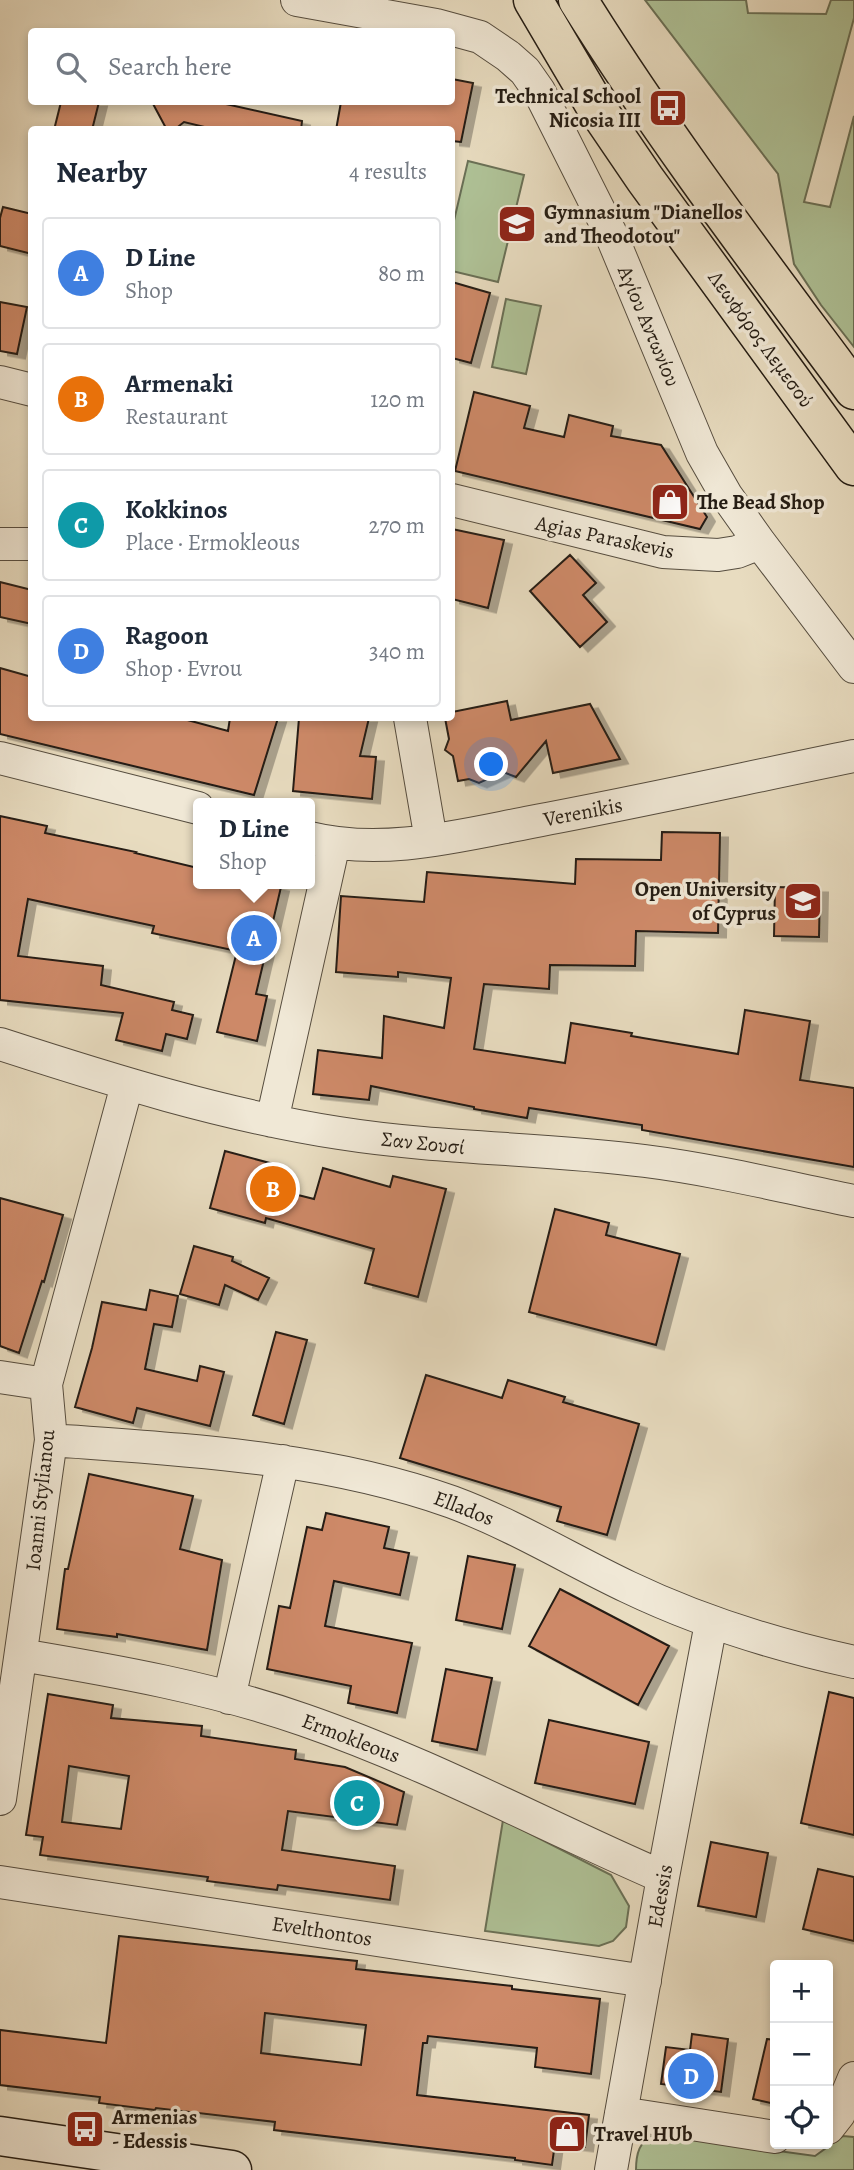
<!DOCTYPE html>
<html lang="en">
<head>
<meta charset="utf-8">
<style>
  :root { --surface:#fff; --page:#f2f2f3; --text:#1f2937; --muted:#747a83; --line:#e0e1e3; --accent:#0f766e }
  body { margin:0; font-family:Alegreya,serif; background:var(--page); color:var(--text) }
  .controls { position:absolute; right:21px; bottom:21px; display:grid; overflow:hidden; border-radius:7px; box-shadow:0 4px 10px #0003 }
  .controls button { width:63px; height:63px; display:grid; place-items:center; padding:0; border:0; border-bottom:2px solid var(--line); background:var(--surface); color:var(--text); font:35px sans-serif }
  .you { position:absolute; left:492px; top:765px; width:24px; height:24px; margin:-18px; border:5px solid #fff; border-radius:50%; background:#1a73e8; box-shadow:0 0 0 10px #1a73e833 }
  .badge { display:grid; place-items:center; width:46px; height:46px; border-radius:50%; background:var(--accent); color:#fff; font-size:23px; font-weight:700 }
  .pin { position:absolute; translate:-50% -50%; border:4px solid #fff; box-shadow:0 2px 7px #0006 }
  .popup { position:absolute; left:193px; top:798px; width:122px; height:91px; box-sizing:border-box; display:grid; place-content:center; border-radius:7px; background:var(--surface); filter:drop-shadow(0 2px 5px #0005); font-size:23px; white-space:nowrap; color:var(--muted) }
  .popup b { font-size:26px; color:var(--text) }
  .popup::after { content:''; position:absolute; left:50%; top:100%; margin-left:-14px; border:14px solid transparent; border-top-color:var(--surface) }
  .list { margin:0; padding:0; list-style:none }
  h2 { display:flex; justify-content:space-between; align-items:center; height:91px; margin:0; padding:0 28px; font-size:30px }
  h2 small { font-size:23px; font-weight:400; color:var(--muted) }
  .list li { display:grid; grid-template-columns:46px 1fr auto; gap:21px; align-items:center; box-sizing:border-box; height:112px; margin:0 14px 14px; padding:0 14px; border:2px solid var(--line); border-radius:7px }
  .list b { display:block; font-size:26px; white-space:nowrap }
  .list p { margin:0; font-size:23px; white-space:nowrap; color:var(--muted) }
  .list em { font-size:23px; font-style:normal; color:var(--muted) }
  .icon { flex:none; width:38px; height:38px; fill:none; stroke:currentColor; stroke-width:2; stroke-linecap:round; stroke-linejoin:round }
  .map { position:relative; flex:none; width:854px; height:2170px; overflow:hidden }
  .search { position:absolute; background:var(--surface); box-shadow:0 4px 10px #0003; left:28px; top:28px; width:427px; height:77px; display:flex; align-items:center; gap:18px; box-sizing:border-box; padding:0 24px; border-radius:7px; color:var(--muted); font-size:26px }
  .panel { position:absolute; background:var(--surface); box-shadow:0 4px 10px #0003; left:28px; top:126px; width:427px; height:595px; border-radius:7px }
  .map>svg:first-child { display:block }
  .green { fill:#afc297; stroke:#6a7056; stroke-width:2 }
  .building { fill:#cd8967; stroke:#251d14; stroke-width:2; fill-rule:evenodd; filter:url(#shadow) }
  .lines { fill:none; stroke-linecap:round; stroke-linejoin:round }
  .street-casing { stroke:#564d3f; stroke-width:34 }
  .secondary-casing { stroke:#251d14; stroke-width:41 }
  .primary-casing { stroke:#251d14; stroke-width:41 }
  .street { stroke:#f0e8d6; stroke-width:32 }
  .secondary { stroke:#f0e8d6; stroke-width:38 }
  .primary { stroke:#e8dcc0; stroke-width:38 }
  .labels { text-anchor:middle; stroke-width:7; stroke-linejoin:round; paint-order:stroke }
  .poi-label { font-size:21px; font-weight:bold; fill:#251d14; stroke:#f0e8d6; text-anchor:start }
  .street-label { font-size:21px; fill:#251d14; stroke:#f0e8d6 }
</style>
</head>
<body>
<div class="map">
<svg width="854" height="2170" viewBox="0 0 854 2170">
  <defs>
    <filter id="shadow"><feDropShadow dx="8" dy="4.5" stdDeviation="0" flood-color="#0004"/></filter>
  </defs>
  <rect width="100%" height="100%" fill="#e8dcc0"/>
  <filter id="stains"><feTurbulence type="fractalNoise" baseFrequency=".00286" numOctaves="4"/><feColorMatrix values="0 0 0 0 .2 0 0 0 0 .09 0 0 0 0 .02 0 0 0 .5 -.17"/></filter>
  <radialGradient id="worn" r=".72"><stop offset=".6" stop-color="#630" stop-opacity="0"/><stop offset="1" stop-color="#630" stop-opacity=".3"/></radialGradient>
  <!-- green -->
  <path class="green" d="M 645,0 L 746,0 L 748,13 L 826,14 L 831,0 L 854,0 L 854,18 L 804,202 L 830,207 L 854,116 L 854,347 L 821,305 L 794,264 L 778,174 Z
    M 468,161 L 524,175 L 498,282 L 452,271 L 452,229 Z
    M 506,299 L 541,306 L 526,374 L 492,367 Z
    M 503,1820 L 611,1875 L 629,1906 L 626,1927 L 613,1941 L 599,1946 L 485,1931 Z
    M 655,2134 L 815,2156 L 843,2136 L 854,2137 L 854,2170 L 636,2170 C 636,2154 639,2141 655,2134 Z"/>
  <!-- building -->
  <path class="building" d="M 452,79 L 473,83 L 461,142 L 452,141 L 452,130 L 336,130 L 341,102 L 452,102 Z
    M 61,102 L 99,102 L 92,130 L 54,130 Z
    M 152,102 L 217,102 L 302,121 L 301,130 L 217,130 L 184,122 L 174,130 L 167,130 Z
    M 3,207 L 32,214 L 32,254 L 0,246 L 0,218 Z
    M 452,282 L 490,293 L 471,363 L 452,358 Z
    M 0,302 L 27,307 L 17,354 L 0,351 Z
    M 474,392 L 530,406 L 524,428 L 564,437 L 569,415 L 613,426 L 611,436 L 661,445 L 707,517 L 700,529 L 455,471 Z
    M 452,529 L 504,540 L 488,608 L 452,599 Z
    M 570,555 L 596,583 L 583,595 L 607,622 L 580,647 L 530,591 Z
    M 0,582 L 32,590 L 32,624 L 0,617 Z
    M 0,668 L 32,677 L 32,718 L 180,718 L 228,731 L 230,718 L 278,718 L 254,795 L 0,734 Z
    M 507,701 L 511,720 L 590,704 L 620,759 L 553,773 L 546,741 L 516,777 L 503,772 L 479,783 L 469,779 L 458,781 L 453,756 L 445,750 L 449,739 L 445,718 L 452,718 L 452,712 Z
    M 299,718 L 369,718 L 360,756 L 376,757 L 372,799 L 293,791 Z
    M 0,816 L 47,826 L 45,833 L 136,852 L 135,853 L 198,868 L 198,884 L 268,884 L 281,887 L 256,994 L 267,996 L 257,1041 L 217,1032 L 237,951 L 152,933 L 154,926 L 28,899 L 18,956 L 103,966 L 101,985 L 174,1002 L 172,1010 L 193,1015 L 187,1039 L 166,1034 L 162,1051 L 116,1040 L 123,1013 L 0,1000 Z
    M 662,832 L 720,833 L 718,933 L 636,931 L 635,966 L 550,965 L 549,989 L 484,984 L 474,1049 L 565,1063 L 571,1023 L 632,1033 L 631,1036 L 738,1054 L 745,1010 L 810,1021 L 800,1080 L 854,1088 L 854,1167 L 642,1130 L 642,1125 L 529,1108 L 527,1118 L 474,1109 L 474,1107 L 371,1086 L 369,1100 L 313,1094 L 318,1050 L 382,1058 L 384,1016 L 444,1028 L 451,978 L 398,972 L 398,977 L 336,972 L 341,896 L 424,902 L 427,872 L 575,884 L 576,859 L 661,860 Z
    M 775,887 L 820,888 L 819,937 L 774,936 Z
    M 225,1151 L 281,1166 L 274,1189 L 314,1199 L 323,1168 L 390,1187 L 393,1176 L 446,1189 L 418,1297 L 365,1283 L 374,1249 L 266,1218 L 265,1223 L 210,1208 Z
    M 0,1198 L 63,1215 L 44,1282 L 42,1281 L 19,1353 L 0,1346 Z
    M 555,1209 L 609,1223 L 606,1235 L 680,1254 L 656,1345 L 529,1312 Z
    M 194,1246 L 233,1257 L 232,1261 L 269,1278 L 258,1300 L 225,1285 L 219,1305 L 180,1294 Z
    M 150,1290 L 178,1296 L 172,1327 L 154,1324 L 145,1369 L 197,1381 L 200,1366 L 224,1372 L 210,1426 L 137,1408 L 133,1423 L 75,1407 L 92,1348 L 102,1302 L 146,1310 Z
    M 276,1332 L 307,1340 L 284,1424 L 253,1415 Z
    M 426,1375 L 502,1398 L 508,1380 L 565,1397 L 563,1402 L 639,1424 L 607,1535 L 557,1521 L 561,1507 L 400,1458 Z
    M 89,1474 L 193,1496 L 180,1549 L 222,1560 L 207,1650 L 117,1634 L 117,1637 L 57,1629 L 65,1569 L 68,1569 Z
    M 326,1513 L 389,1527 L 384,1548 L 409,1553 L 400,1595 L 334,1581 L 325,1626 L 412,1643 L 397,1713 L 348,1703 L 351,1686 L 267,1669 L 279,1606 L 290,1608 L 307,1527 L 322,1530 Z
    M 468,1556 L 515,1565 L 502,1629 L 456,1620 Z
    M 560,1589 L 669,1646 L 638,1705 L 529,1646 Z
    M 446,1669 L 492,1678 L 477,1750 L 432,1741 Z
    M 829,1692 L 854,1698 L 854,1835 L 801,1823 Z
    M 48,1694 L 113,1705 L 111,1718 L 202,1726 L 201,1736 L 296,1750 L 295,1759 L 345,1767 L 404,1792 L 397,1825 L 288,1811 L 282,1850 L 395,1866 L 390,1900 L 278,1885 L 277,1890 L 207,1881 L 208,1877 L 40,1855 L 43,1837 L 26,1835 ZM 69,1766 L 129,1776 L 121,1829 L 62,1822 Z
    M 549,1720 L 649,1742 L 635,1804 L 535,1783 Z
    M 711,1842 L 768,1853 L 756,1917 L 698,1906 Z
    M 818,1869 L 854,1877 L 854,1941 L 803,1929 Z
    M 119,1936 L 357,1961 L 356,1969 L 512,1986 L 512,1989 L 600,1999 L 591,2074 L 535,2067 L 537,2048 L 428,2036 L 427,2043 L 423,2043 L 417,2095 L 589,2115 L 585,2147 L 555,2143 L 552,2165 L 515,2160 L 515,2158 L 274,2130 L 275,2122 L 156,2108 L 155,2110 L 99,2103 L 100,2097 L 0,2085 L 0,2030 L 106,2043 ZM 265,2013 L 366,2025 L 361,2065 L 261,2053 Z
    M 692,2034 L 728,2039 L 721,2092 L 661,2084 L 666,2047 L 690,2050 Z
    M 767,2039 L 775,2040 L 775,2104 L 753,2099 Z"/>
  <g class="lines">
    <!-- street casing -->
    <g class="street-casing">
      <path id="street" d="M 297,0 L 436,25 L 480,37 L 508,56 L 525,71 L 539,91 L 610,232 L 702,453 L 726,495 L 760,543 L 854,667
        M 0,382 L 32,390
        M 452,500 L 663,552 L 718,555 L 737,552 L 760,543
        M 0,544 L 32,544
        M 410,718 L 431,840
        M 0,758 L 198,808
        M 310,838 C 383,856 458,836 531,822 C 639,802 746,778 854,756
        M 0,1044 C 111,1080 223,1115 339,1133 C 440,1149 544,1148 645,1161 C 716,1170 785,1187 854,1201
        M 272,1121 L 334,843
        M 0,1377 L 46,1384
        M 51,1440 C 186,1450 323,1456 452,1502 C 514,1525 569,1559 628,1587 C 701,1622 776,1645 854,1662
        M 21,1655 C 116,1671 213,1688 304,1720 C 428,1763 543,1825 663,1877
        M 229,1698 L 283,1461
        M 0,1799 L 51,1440 L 46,1384 L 127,1085
        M 0,1882 L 645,1981
        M 621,2113 L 775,2137
        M 828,2128 L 839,2114 L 854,2078
        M 611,2170 L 663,1877 L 711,1623"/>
    </g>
    <!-- secondary casing -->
    <g class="secondary-casing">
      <path id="secondary" d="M 0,2136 L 232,2170"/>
    </g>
    <!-- primary casing -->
    <g class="primary-casing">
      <path id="primary" d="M 533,0 L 596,107 L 645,179 L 854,466
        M 578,0 C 662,135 759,262 854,390"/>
    </g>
    <!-- street -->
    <use href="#street" class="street"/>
    <!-- secondary -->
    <use href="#secondary" class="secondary"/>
    <!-- primary -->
    <use href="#primary" class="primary"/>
  </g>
  <!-- icons -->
  <defs>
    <g id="bus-square" transform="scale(2.0125)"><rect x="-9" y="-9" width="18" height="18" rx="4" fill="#8f2418" stroke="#f0e8d6"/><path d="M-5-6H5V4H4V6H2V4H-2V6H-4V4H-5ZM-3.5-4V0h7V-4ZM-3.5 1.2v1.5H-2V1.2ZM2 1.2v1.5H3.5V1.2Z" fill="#fff"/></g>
    <g id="school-square" transform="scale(2.0125)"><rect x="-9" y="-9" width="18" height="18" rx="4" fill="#8f2418" stroke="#f0e8d6"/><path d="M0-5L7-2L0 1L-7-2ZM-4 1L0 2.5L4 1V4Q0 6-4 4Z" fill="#fff"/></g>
    <g id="shop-square" transform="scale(2.0125)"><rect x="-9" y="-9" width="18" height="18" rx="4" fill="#8f2418" stroke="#f0e8d6"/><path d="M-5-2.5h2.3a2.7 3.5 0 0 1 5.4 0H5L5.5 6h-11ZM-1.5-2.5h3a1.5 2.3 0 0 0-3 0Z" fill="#fff"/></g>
    <g id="university-square" transform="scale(2.0125)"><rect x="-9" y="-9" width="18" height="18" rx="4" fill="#8f2418" stroke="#f0e8d6"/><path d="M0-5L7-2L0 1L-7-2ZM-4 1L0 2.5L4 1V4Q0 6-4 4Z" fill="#fff"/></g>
  </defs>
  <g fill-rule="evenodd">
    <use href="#bus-square" x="668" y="108"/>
    <use href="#school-square" x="517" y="224"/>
    <use href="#shop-square" x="670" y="502"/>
    <use href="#university-square" x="803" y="901"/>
    <use href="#bus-square" x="85" y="2129"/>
    <use href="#shop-square" x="567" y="2134"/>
  </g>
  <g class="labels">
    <!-- poi labels -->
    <g class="poi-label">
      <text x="641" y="103" text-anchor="end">Technical School<tspan x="641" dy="24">Nicosia III</tspan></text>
      <text x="544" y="219">Gymnasium "Dianellos<tspan x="544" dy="24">and Theodotou"</tspan></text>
      <text x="697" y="509">The Bead Shop</text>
      <text x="776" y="896" text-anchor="end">Open University<tspan x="776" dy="24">of Cyprus</tspan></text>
      <text x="112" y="2124">Armenias<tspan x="112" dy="24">- Edessis</tspan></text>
      <text x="594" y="2141">Travel HUb</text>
    </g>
    <!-- street labels -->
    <g class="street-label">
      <text transform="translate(649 326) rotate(67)" y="7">Αγίου Αντωνίου</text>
      <text transform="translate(761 339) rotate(54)" y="7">Λεωφόρος Λεμεσού</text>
      <text transform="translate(605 537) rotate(12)" y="7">Agias Paraskevis</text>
      <text transform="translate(583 812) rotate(-11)" y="7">Verenikis</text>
      <text transform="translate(423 1143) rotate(6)" y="7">Σαν Σουσί</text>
      <text transform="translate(40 1500) rotate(-84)" y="7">Ioanni Stylianou</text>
      <text transform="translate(464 1508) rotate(21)" y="7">Ellados</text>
      <text transform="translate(351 1738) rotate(21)" y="7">Ermokleous</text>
      <text transform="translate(660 1896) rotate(-80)" y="7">Edessis</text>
      <text transform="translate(322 1931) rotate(9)" y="7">Evelthontos</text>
    </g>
  </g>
  <rect width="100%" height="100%" filter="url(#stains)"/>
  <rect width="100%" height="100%" fill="url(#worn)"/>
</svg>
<div class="controls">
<button>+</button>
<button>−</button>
<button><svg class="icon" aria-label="locate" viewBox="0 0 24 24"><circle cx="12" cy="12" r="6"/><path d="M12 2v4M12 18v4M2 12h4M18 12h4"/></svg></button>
</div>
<div class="you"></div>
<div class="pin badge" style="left:254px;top:938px;background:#3f7fe0">A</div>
<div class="popup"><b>D Line</b>Shop</div>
<div class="pin badge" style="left:273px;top:1189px;background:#e8710a">B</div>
<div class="pin badge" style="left:357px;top:1803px;background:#0f9aa8">C</div>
<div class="pin badge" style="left:691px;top:2076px;background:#3f7fe0">D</div>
<div class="search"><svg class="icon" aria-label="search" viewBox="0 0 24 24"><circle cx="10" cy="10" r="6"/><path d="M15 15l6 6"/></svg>Search here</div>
<section class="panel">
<h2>Nearby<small>4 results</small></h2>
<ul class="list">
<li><span class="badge" style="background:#3f7fe0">A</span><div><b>D Line</b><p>Shop</p></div><em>80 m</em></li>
<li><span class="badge" style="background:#e8710a">B</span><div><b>Armenaki</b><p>Restaurant</p></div><em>120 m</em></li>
<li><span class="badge" style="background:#0f9aa8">C</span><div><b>Kokkinos</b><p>Place · Ermokleous</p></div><em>270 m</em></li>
<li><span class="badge" style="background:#3f7fe0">D</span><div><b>Ragoon</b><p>Shop · Evrou</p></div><em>340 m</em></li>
</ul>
</section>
</div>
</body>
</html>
